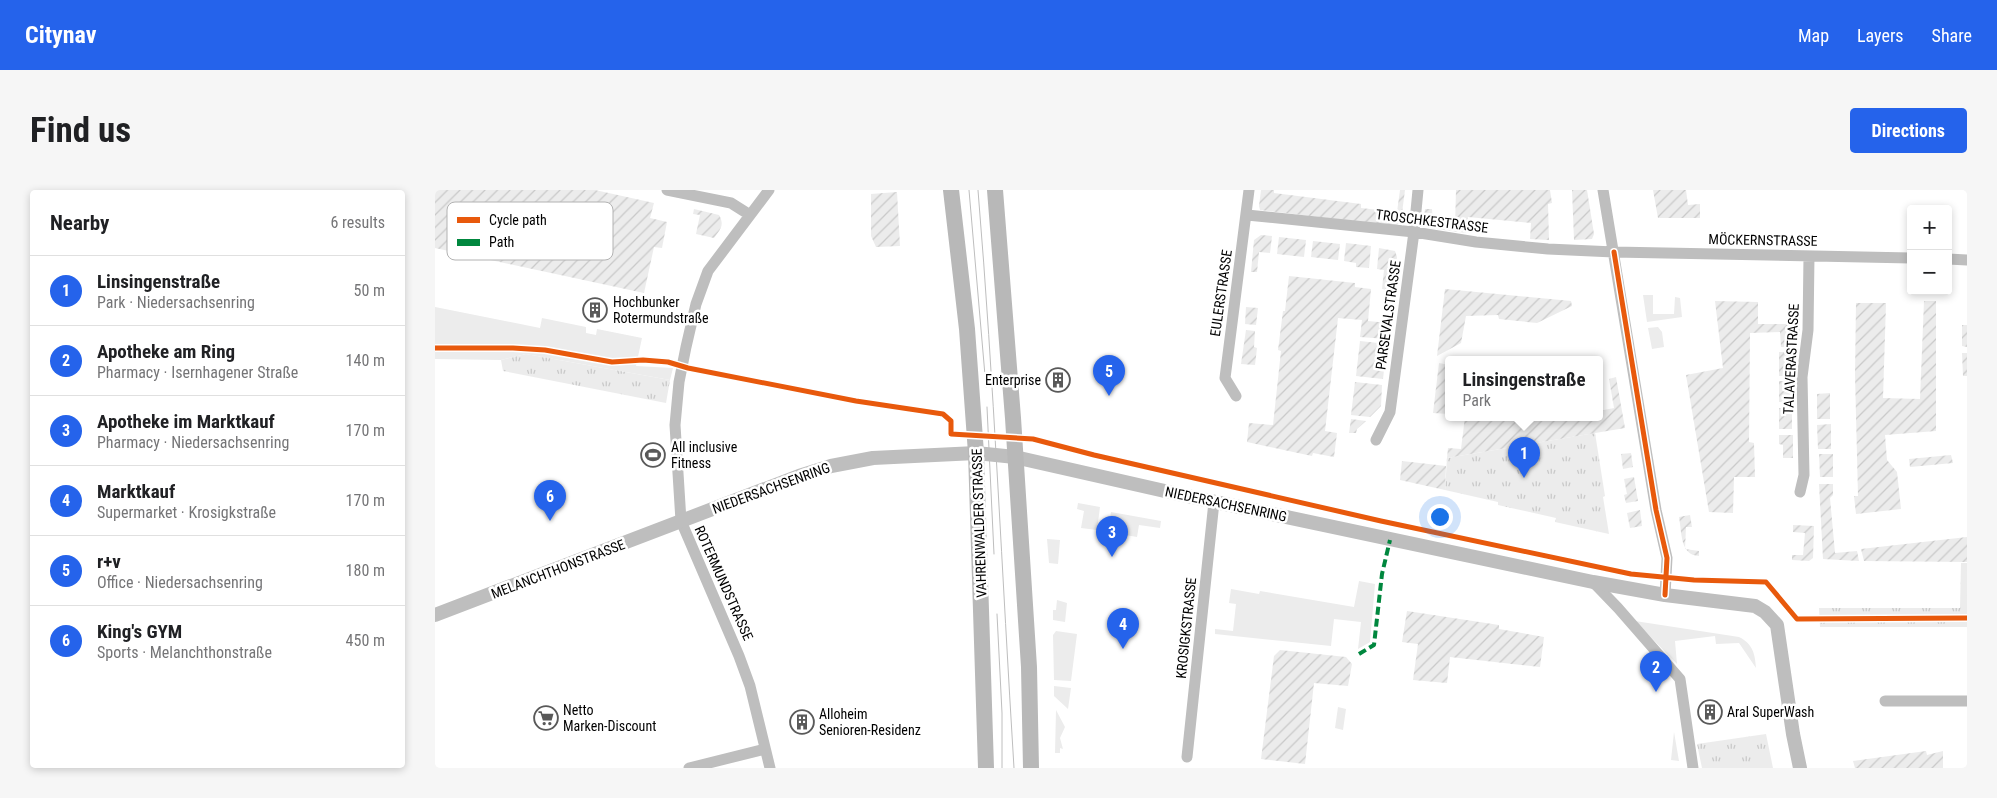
<!DOCTYPE html>
<html lang="en">
<head>
<meta charset="utf-8">
<style>
  :root { --surface:#fff; --page:#f6f6f6; --text:#202124; --muted:#757577; --line:#e0e0e0; --accent:#2563eb }
  body { margin:0; font-family:"Roboto Condensed",sans-serif; background:var(--page); color:var(--text) }
  .controls { position:absolute; right:15px; top:15px; display:grid; overflow:hidden; border-radius:5px; box-shadow:0 2px 8px #0003 }
  .controls button { width:45px; height:45px; display:grid; place-items:center; padding:0; border:0; border-bottom:1px solid var(--line); background:var(--surface); color:var(--text); font:25px sans-serif }
  .you { position:absolute; left:1004px; top:326px; width:18px; height:18px; margin:-12px; border:4px solid #fff; border-radius:50%; background:#1a73e8; box-shadow:0 0 0 8px #1a73e833 }
  .badge { display:grid; place-items:center; width:32px; height:32px; border-radius:50%; background:var(--accent); color:#fff; font-size:16px; font-weight:700 }
  .pin { position:absolute; translate:-50% -41px; filter:drop-shadow(0 1px 2px #0008) }
  .pin::after { content:''; position:absolute; top:26px; width:18px; height:15px; background:inherit; clip-path:polygon(0 0,100% 0,50% 100%) }
  .popup { position:absolute; left:1010px; top:166px; width:158px; height:65px; box-sizing:border-box; display:grid; place-content:center; border-radius:5px; background:var(--surface); filter:drop-shadow(0 1px 4px #0005); font-size:16px; white-space:nowrap; color:var(--muted) }
  .popup b { font-size:19px; color:var(--text) }
  .popup::after { content:''; position:absolute; left:50%; top:100%; margin-left:-10px; border:10px solid transparent; border-top-color:var(--surface) }
  .list { margin:0; padding:0; list-style:none }
  h2 { display:flex; justify-content:space-between; align-items:center; height:65px; margin:0; padding:0 20px; font-size:21px }
  h2 small { font-size:16px; font-weight:400; color:var(--muted) }
  .list li { display:grid; grid-template-columns:32px 1fr auto; gap:15px; align-items:center; box-sizing:border-box; height:70px; padding:0 20px; border-top:1px solid var(--line) }
  .list b { display:block; font-size:19px; white-space:nowrap }
  .list p { margin:0; font-size:16px; white-space:nowrap; color:var(--muted) }
  .list em { font-size:16px; font-style:normal; color:var(--muted) }
  .map { position:relative; flex:none; width:1532px; height:578px; overflow:hidden; border-radius:5px }
  header { display:flex; align-items:center; gap:30px; box-sizing:border-box; height:70px; padding:0 25px; background:var(--accent); color:#fff }
  header strong { font-size:24px }
  nav { display:flex; gap:28px; margin-inline-start:auto; font-size:18px }
  .intro { display:flex; align-items:center; justify-content:space-between; box-sizing:border-box; height:120px; padding:0 30px }
  h1 { margin:0; font-size:35px }
  .button { padding:12px 22px; border-radius:5px; background:var(--accent); color:#fff; font-size:18px; font-weight:700 }
  main { display:flex; gap:30px; padding:0 30px }
  aside { flex:1; background:var(--surface); border-radius:5px; box-shadow:0 2px 8px #0003 }
  .map>svg:first-child { display:block }
  .grass { fill:#ececec }
  .park { fill:url(#park-tufts) }
  .garden { fill:url(#garden-furrows) }
  .lines { fill:none; stroke-linecap:round; stroke-linejoin:round }
  .minor { stroke:#bebebe; stroke-width:11 }
  .tertiary { stroke:#bebebe; stroke-width:14 }
  .secondary { stroke:#b8b8b8; stroke-width:16 }
  .tram { stroke:#bebebe; stroke-width:1 }
  .quiet { stroke:#00873e; stroke-width:4; stroke-dasharray:8 4; stroke-linecap:butt }
  .cycleway-casing { stroke:#fff; stroke-width:8 }
  .cycleway { stroke:#e8590c; stroke-width:5 }
  .labels { text-anchor:middle; stroke-width:5; stroke-linejoin:round; paint-order:stroke }
  .street-label { font-size:14px; fill:#000; stroke:#fff }
  .poi-label { font-size:14px; fill:#000; stroke:#fff; text-anchor:start }
  .key { fill:#fff; stroke:#b2b2b2; stroke-width:1 }
  .key-label { font-size:14px; fill:#000 }
</style>
</head>
<body>
<header>
<strong>Citynav</strong>
<nav><a>Map</a><a>Layers</a><a>Share</a></nav>
</header>
<div class="intro"><h1>Find us</h1><a class="button">Directions</a></div>
<main>
<aside>
<h2>Nearby<small>6 results</small></h2>
<ul class="list">
<li><span class="badge">1</span><div><b>Linsingenstraße</b><p>Park · Niedersachsenring</p></div><em>50 m</em></li>
<li><span class="badge">2</span><div><b>Apotheke am Ring</b><p>Pharmacy · Isernhagener Straße</p></div><em>140 m</em></li>
<li><span class="badge">3</span><div><b>Apotheke im Marktkauf</b><p>Pharmacy · Niedersachsenring</p></div><em>170 m</em></li>
<li><span class="badge">4</span><div><b>Marktkauf</b><p>Supermarket · Krosigkstraße</p></div><em>170 m</em></li>
<li><span class="badge">5</span><div><b>r+v</b><p>Office · Niedersachsenring</p></div><em>180 m</em></li>
<li><span class="badge">6</span><div><b>King's GYM</b><p>Sports · Melanchthonstraße</p></div><em>450 m</em></li>
</ul>
</aside>
<div class="map">
<svg width="1532" height="578" viewBox="0 0 1532 578">
  <defs>
    <pattern id="park-tufts" width="24" height="20" patternUnits="userSpaceOnUse" patternTransform="scale(1.25)"><rect width="24" height="20" fill="#ececec"/><path d="M3 7l-1-3M5 7V3M7 7l1-3M15 17l-1-3M17 17v-4M19 17l1-3" fill="none" stroke="#c9c9c9"/></pattern>
    <pattern id="garden-furrows" width="10" height="10" patternUnits="userSpaceOnUse" patternTransform="scale(1.25)"><rect width="10" height="10" fill="#ececec"/><path d="M-1 1l2-2M0 10L10 0M9 11l2-2" fill="none" stroke="#c9c9c9"/></pattern>
  </defs>
  <rect width="100%" height="100%" fill="#fff"/>
  <!-- grass -->
  <path class="grass" d="M 1208,105 L 1218,105 L 1218,124 L 1239,124 L 1240,107 L 1245,108 L 1247,127 L 1212,132 Z
    M 0,117 L 105,138 L 107,128 L 151,137 L 151,143 L 161,145 L 162,139 L 207,148 L 201,176 L 238,178 L 235,190 L 91,164 L 66,170 L 0,169 Z
    M 1223,137 L 1227,142 L 1229,157 L 1217,159 L 1213,138 Z
    M 643,313 L 665,317 L 662,340 L 646,338 L 649,321 L 642,319 Z
    M 676,322 L 726,331 L 725,338 L 704,335 L 702,347 L 673,342 Z
    M 612,349 L 625,350 L 623,374 L 614,373 Z
    M 924,391 L 940,394 L 935,452 L 923,459 L 926,432 L 899,429 L 896,456 L 780,444 L 780,439 L 798,441 L 801,414 L 794,413 L 796,399 L 824,404 L 825,401 L 919,417 Z
    M 622,410 L 632,413 L 630,432 L 618,430 L 618,420 L 621,420 Z
    M 1200,431 L 1304,447 C 1318,454 1320,464 1321,478 L 1304,453 L 1281,454 L 1280,446 L 1240,451 L 1242,474 Z
    M 621,441 L 642,444 L 636,491 L 619,490 L 618,445 Z
    M 619,496 L 636,498 L 633,519 L 619,506 Z
    M 903,517 L 911,519 L 908,540 L 900,538 Z
    M 621,520 L 630,537 L 625,548 L 628,559 L 625,558 L 625,563 L 620,563 Z
    M 1239,542 L 1244,571 L 1236,570 Z"/>
  <!-- park -->
  <path class="park" d="M 91,164 L 235,190 L 231,213 L 68,181 L 66,170 Z
    M 1160,243 L 1170,306 L 1168,307 L 1174,344 L 1120,332 L 1121,328 L 1063,315 L 1063,312 L 1010,300 L 1012,268 Z
    M 1526,373 L 1532,373 L 1532,437 L 1385,437 L 1384,418 L 1525,418 Z
    M 1331,544 L 1338,578 L 1267,578 L 1262,554 Z"/>
  <!-- garden -->
  <path class="garden" d="M 0,0 L 160,0 L 219,13 L 215,28 L 232,32 L 227,58 L 219,57 L 209,103 L 0,58 Z
    M 826,0 L 839,0 L 839,3 L 926,14 L 926,18 L 962,22 L 965,0 L 970,0 L 966,31 L 961,36 L 825,20 L 824,16 Z
    M 1021,0 L 1115,0 L 1117,13 L 1113,14 L 1114,50 L 1095,49 L 1096,33 L 1033,27 L 1031,43 L 994,38 L 988,31 L 990,19 L 997,19 L 998,35 L 1020,36 Z
    M 1137,0 L 1152,0 L 1159,44 L 1157,49 L 1139,50 Z
    M 1218,0 L 1251,0 L 1253,15 L 1265,14 L 1265,28 L 1223,28 Z
    M 462,2 L 465,56 L 441,57 L 436,46 L 436,4 Z
    M 259,19 L 284,25 C 290,35 285,40 279,48 L 261,44 L 265,25 L 258,24 Z
    M 826,45 L 837,46 L 835,63 L 824,62 L 822,82 L 816,82 L 819,50 Z
    M 844,47 L 871,50 L 869,67 L 842,64 Z
    M 878,51 L 905,54 L 903,70 L 876,67 Z
    M 911,53 L 936,56 L 934,78 L 921,77 L 921,73 L 909,71 Z
    M 944,58 L 960,61 L 962,67 L 958,101 L 947,99 L 949,80 L 942,79 Z
    M 854,86 L 920,93 L 920,97 L 936,99 L 933,131 L 954,133 L 952,149 L 925,147 L 927,130 L 903,128 L 890,241 L 902,243 L 899,267 L 878,263 L 877,266 L 812,252 L 814,233 L 838,235 L 846,161 L 843,160 L 848,121 L 850,121 Z
    M 1010,99 L 1136,111 L 1137,116 L 1102,133 L 1064,129 L 1063,125 L 1031,126 L 1026,153 L 1002,166 Z
    M 1280,111 L 1323,112 L 1323,134 L 1365,134 L 1365,145 L 1358,157 L 1346,157 L 1345,142 L 1315,143 L 1314,252 L 1319,253 L 1320,287 L 1299,287 L 1298,323 L 1274,322 L 1251,185 L 1288,178 Z
    M 1489,111 L 1501,111 L 1501,241 L 1450,245 L 1452,270 L 1462,282 L 1466,319 L 1421,324 L 1419,306 L 1423,306 L 1420,185 L 1421,113 L 1451,113 L 1448,208 L 1485,209 Z
    M 811,117 L 823,118 L 821,135 L 810,134 Z
    M 1527,135 L 1532,135 L 1532,157 L 1527,156 Z
    M 811,140 L 820,141 L 819,157 L 822,158 L 820,175 L 806,174 Z
    M 925,151 L 952,154 L 948,189 L 921,186 Z
    M 1344,162 L 1357,162 L 1356,186 L 1344,186 Z
    M 1527,163 L 1532,163 L 1532,186 L 1528,186 Z
    M 1004,173 L 1014,175 L 1014,224 L 998,223 Z
    M 1181,187 L 1190,238 L 1012,268 L 1013,258 L 1026,259 L 1030,227 L 1120,228 L 1164,227 L 1164,221 L 1179,218 L 1174,189 Z
    M 1344,191 L 1356,191 L 1356,212 L 1344,212 Z
    M 920,192 L 947,195 L 946,216 L 935,227 L 916,225 Z
    M 1395,203 L 1395,229 L 1382,229 L 1382,204 Z
    M 1344,218 L 1357,218 L 1357,239 L 1344,239 Z
    M 916,229 L 931,231 L 922,239 L 921,243 L 914,243 Z
    M 1396,234 L 1396,259 L 1383,259 L 1382,235 Z
    M 1344,245 L 1358,245 L 1358,268 L 1348,268 L 1348,255 L 1344,254 Z
    M 1196,263 L 1198,277 L 1188,279 L 1186,264 Z
    M 1384,264 L 1398,264 L 1398,287 L 1385,287 Z
    M 1516,265 L 1518,273 L 1475,277 L 1474,269 Z
    M 967,271 L 1011,276 L 1010,300 L 965,290 Z
    M 1199,287 L 1203,311 L 1191,313 L 1189,305 L 1192,304 L 1189,289 Z
    M 1384,294 L 1398,294 L 1398,305 L 1395,308 L 1400,363 L 1422,361 L 1424,371 L 1388,369 Z
    M 1205,320 L 1207,336 L 1195,338 L 1192,323 Z
    M 1255,325 L 1257,337 L 1251,337 L 1250,359 L 1264,361 L 1264,366 C 1245,365 1247,343 1244,327 Z
    M 1358,335 L 1379,336 L 1378,368 L 1374,371 L 1357,370 L 1357,365 L 1368,365 L 1370,343 L 1358,342 Z
    M 1532,347 L 1532,372 L 1429,371 L 1426,359 Z
    M 972,421 L 1064,435 L 1064,439 L 1109,447 L 1105,477 L 1015,467 L 1012,493 L 978,490 L 983,454 L 967,452 Z
    M 845,460 L 911,467 L 917,474 L 913,496 L 879,493 L 870,574 L 826,569 L 839,466 Z
    M 1491,561 L 1492,565 L 1508,561 L 1508,578 L 1420,578 L 1418,571 Z"/>
  <g class="lines">
    <!-- minor -->
    <path class="minor" d="M 232,0 L 296,13 L 315,25
      M 334,0 L 273,81 L 261,114 L 251,157 L 244,192 L 240,235 L 246,331 L 304,466 L 315,496 L 335,578
      M 1168,0 L 1221,320 L 1232,368 L 1230,405
      M 812,25 L 979,42 L 1041,52 L 1113,59 L 1179,62 L 1476,68
      M 1513,69 L 1532,70
      M 801,206 L 790,188 L 814,0
      M 941,250 L 955,222 L 979,42 L 983,0
      M 1365,302 L 1369,285 L 1367,187 L 1373,140 L 1374,66
      M 1158,392 L 1183,418 L 1245,489 L 1258,578
      M 1450,511 L 1532,511
      M 752,567 L 779,312
      M 254,578 L 330,559"/>
    <!-- tertiary -->
    <path class="tertiary" d="M 0,425 L 364,286 L 396,276 L 438,268 L 541,263 L 580,267 L 743,304 L 1158,392 L 1230,405 L 1320,416 L 1330,422 L 1342,435 L 1358,544 L 1365,578"/>
    <!-- secondary -->
    <path class="secondary" d="M 516,0 L 532,139 L 541,263 L 551,578
      M 560,0 L 578,228 L 594,477 L 596,578"/>
    <!-- tram -->
    <path class="tram" d="M 534,0 L 551,197
      M 543,0 C 559,193 567,385 579,578
      M 552,217 L 559,364
      M 562,424 L 567,523 L 567,578"/>
    <!-- quiet -->
    <path class="quiet" d="M 924,464 L 939,455 L 947,384 L 955,350"/>
    <!-- cycleway casing -->
    <g class="cycleway-casing">
      <path id="cycleway" d="M 1179,62 L 1221,320 L 1232,368 L 1230,405
        M 0,158 L 78,158 L 110,160 L 177,172 L 208,170 L 233,172 L 253,178 L 421,211 L 508,224 L 516,231 L 516,244 L 598,249 L 659,265 L 946,331 L 1196,384 L 1259,390 L 1331,392 L 1362,429 L 1532,428"/>
    </g>
    <!-- cycleway -->
    <use href="#cycleway" class="cycleway"/>
  </g>
  <!-- icons -->
  <defs>
    <g id="building-ring" transform="scale(1.25)"><circle r="9.5" fill="#fff" stroke="#595959" stroke-width="1.5"/><path d="M-4-6H4V6H1V3H-1V6H-4ZM-2.5-4.3h1.7v1.8h-1.7ZM.8-4.3h1.7v1.8H.8ZM-2.5-1h1.7V.8h-1.7ZM.8-1h1.7V.8H.8Z" fill="#595959"/></g>
    <g id="stadium-ring" transform="scale(1.25)"><circle r="9.5" fill="#fff" stroke="#595959" stroke-width="1.5"/><path d="M0-5a6.5 5 0 1 0 0 10a6.5 5 0 1 0 0-10ZM-3.5-1.8h7v3.6h-7Z" fill="#595959"/></g>
    <g id="supermarket-ring" transform="scale(1.25)"><circle r="9.5" fill="#fff" stroke="#595959" stroke-width="1.5"/><path d="M-6-5.5h2.5l.6 2H6L4.5 2H-2.5L-4.4-4H-6ZM-1.5 3.2a1.3 1.3 0 1 0 .1 0ZM3 3.2a1.3 1.3 0 1 0 .1 0Z" fill="#595959"/></g>
  </defs>
  <g fill-rule="evenodd">
    <use href="#building-ring" x="160" y="120"/>
    <use href="#building-ring" x="623" y="190"/>
    <use href="#stadium-ring" x="218" y="265"/>
    <use href="#building-ring" x="1275" y="522"/>
    <use href="#supermarket-ring" x="111" y="528"/>
    <use href="#building-ring" x="367" y="532"/>
  </g>
  <g class="labels">
    <!-- street labels -->
    <g class="street-label">
      <text transform="translate(997 31) rotate(7)" y="5">TROSCHKESTRASSE</text>
      <text transform="translate(1328 50) rotate(1)" y="5">MÖCKERNSTRASSE</text>
      <text transform="translate(786 103) rotate(-82)" y="5">EULERSTRASSE</text>
      <text transform="translate(953 125) rotate(-82)" y="5">PARSEVALSTRASSE</text>
      <text transform="translate(1356 169) rotate(-87)" y="5">TALAVERASTRASSE</text>
      <text transform="translate(336 298) rotate(-20)" y="5">NIEDERSACHSENRING</text>
      <text transform="translate(791 314) rotate(12)" y="5">NIEDERSACHSENRING</text>
      <text transform="translate(544 333) rotate(-92)" y="5">VAHRENWALDER STRASSE</text>
      <text transform="translate(123 379) rotate(-21)" y="5">MELANCHTHONSTRASSE</text>
      <text transform="translate(289 393) rotate(66)" y="5">ROTERMUNDSTRASSE</text>
      <text transform="translate(751 438) rotate(-84)" y="5">KROSIGKSTRASSE</text>
    </g>
    <!-- poi labels -->
    <g class="poi-label">
      <text x="178" y="117">Hochbunker<tspan x="178" dy="16">Rotermundstraße</tspan></text>
      <text x="606" y="195" text-anchor="end">Enterprise</text>
      <text x="236" y="262">All inclusive<tspan x="236" dy="16">Fitness</tspan></text>
      <text x="128" y="525">Netto<tspan x="128" dy="16">Marken-Discount</tspan></text>
      <text x="1292" y="527">Aral SuperWash</text>
      <text x="384" y="529">Alloheim<tspan x="384" dy="16">Senioren-Residenz</tspan></text>
    </g>
  </g>
  <!-- legend -->
  <rect x="12" y="12" width="166" height="58" rx="8" class="key"/>
  <rect x="22" y="27" width="23" height="6" fill="#e8590c"/>
  <rect x="22" y="49" width="23" height="7" fill="#00873e"/>
  <g class="key-label">
    <text x="54" y="35">Cycle path</text>
    <text x="54" y="57">Path</text>
  </g>
</svg>
<div class="controls">
<button>+</button>
<button>−</button>
</div>
<div class="you"></div>
<div class="pin badge" style="left:1089px;top:288px">1</div>
<div class="popup"><b>Linsingenstraße</b>Park</div>
<div class="pin badge" style="left:1221px;top:502px">2</div>
<div class="pin badge" style="left:677px;top:367px">3</div>
<div class="pin badge" style="left:688px;top:459px">4</div>
<div class="pin badge" style="left:674px;top:206px">5</div>
<div class="pin badge" style="left:115px;top:331px">6</div>
</div>
</main>
</body>
</html>
